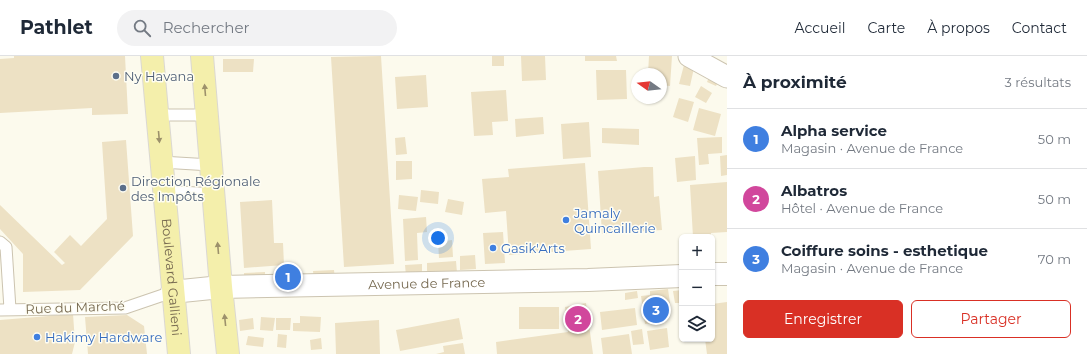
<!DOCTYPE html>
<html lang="fr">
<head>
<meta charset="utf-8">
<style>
  :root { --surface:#fff; --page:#f2f2f3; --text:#1f2937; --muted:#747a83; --line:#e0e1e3; --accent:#d93025 }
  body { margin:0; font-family:Montserrat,sans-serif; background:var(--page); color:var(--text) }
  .controls { position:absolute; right:12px; bottom:12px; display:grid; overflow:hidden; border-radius:6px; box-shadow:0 1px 3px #0004 }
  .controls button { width:36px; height:36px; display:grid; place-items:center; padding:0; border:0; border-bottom:1px solid var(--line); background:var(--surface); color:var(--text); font:20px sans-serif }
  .compass { position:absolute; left:631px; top:12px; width:36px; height:36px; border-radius:50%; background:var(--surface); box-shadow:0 1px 3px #0004; rotate:285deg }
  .you { position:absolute; left:438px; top:182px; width:14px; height:14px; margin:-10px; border:3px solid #fff; border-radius:50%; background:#1a73e8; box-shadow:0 0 0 6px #1a73e833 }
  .badge { display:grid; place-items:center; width:26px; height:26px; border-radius:50%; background:var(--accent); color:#fff; font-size:13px; font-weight:700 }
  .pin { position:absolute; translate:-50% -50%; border:2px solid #fff; box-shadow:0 1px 4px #0006 }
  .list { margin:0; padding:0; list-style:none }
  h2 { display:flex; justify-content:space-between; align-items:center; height:52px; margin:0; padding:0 16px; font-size:17px }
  h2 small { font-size:13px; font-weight:400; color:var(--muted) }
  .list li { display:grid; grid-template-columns:26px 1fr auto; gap:12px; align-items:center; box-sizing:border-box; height:60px; padding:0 16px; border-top:1px solid var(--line) }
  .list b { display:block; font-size:15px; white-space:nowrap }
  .list p { margin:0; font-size:13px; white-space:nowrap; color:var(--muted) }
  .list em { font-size:13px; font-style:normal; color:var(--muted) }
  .actions { display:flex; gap:8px; padding:12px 16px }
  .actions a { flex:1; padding:9px 0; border:1px solid var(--accent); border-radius:6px; text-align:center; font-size:14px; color:var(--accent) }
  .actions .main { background:var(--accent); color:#fff }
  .icon { flex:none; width:22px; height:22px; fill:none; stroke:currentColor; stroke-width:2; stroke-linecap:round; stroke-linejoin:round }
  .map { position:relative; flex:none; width:727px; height:298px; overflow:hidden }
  header { display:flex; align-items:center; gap:24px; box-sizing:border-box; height:56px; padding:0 20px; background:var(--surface); border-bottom:1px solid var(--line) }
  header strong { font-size:19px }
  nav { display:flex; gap:22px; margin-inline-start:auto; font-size:14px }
  .search { width:280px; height:36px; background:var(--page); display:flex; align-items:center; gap:10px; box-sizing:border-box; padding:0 14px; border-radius:22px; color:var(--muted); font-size:15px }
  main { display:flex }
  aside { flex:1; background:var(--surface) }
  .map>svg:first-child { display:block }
  .building { fill:#ede1c4 }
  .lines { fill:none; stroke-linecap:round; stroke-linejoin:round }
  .service-casing { stroke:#ccc4b0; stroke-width:13 }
  .minor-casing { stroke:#ccc4b0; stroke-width:23 }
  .tertiary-casing { stroke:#ccc4b0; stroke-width:24 }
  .primary-casing { stroke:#dbd8d2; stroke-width:24 }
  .service { stroke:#fff; stroke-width:11 }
  .minor { stroke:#fff; stroke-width:21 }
  .tertiary { stroke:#fff; stroke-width:22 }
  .primary { stroke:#f4efab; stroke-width:22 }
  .oneway { fill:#9c916b }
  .service-dot { fill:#5c6f8a; stroke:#fefdf3; stroke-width:1.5 }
  .shop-dot { fill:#3f7fe0; stroke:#fefdf3; stroke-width:1.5 }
  .labels { text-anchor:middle; stroke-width:3; stroke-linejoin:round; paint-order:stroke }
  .service-label { font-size:13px; fill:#4e5e75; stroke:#fefdf3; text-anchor:start }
  .shop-label { font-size:13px; fill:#366cbe; stroke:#fefdf3; text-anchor:start }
  .street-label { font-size:13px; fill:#766950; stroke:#fefdf3 }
</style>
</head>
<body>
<header>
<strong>Pathlet</strong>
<div class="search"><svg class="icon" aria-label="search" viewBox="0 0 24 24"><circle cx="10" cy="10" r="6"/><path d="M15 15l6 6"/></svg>Rechercher</div>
<nav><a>Accueil</a><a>Carte</a><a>À propos</a><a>Contact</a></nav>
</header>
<main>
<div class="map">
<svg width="727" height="298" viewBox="0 0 727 298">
  <rect width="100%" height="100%" fill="#fcfaed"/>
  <!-- building -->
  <path class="building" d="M 14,0 L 125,0 L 128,58 L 92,59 L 92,52 L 0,57 L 0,3 L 14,2 Z
    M 381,0 L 394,208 L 344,211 L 331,1 Z
    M 492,0 L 504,0 L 504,10 L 492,10 Z
    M 521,0 L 545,0 L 546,24 L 522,25 Z
    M 585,0 L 616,0 L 617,5 L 585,5 Z
    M 649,0 L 672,0 L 670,30 L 661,29 L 661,18 L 648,18 Z
    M 223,3 L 254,3 L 253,16 L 223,16 Z
    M 684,9 L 694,12 L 690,30 L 679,28 Z
    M 596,14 L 626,14 L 627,43 L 597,44 Z
    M 426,19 L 428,51 L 397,53 L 395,21 Z
    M 710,19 L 719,24 L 716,30 L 707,26 Z
    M 701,30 L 712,37 L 706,47 L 695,41 Z
    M 506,34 L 508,65 L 492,66 L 493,79 L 474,80 L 471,36 Z
    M 679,42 L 694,46 L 688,66 L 673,61 Z
    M 699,52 L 721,58 L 715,80 L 693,74 Z
    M 543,61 L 544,78 L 516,81 L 515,63 Z
    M 589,66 L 591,101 L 563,103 L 561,68 Z
    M 602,72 L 639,73 L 639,89 L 602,87 Z
    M 405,81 L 407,98 L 396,99 L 395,82 Z
    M 722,81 L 722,97 L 708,98 L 709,108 L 699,109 L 697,82 Z
    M 126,84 L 133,180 L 80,234 L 23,236 L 23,198 L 0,173 L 0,149 L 62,209 L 65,207 L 54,196 L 70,179 L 81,190 L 107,163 L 102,86 Z
    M 727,99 L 727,119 L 721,120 L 720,100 Z
    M 695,100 L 696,124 L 677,126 L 675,102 Z
    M 396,105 L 412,105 L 412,123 L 396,124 Z
    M 585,107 L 591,193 L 509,199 L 506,155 L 485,157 L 482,123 L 509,121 L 508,113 Z
    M 644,111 L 653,111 L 654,141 L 659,140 L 662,174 L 602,178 L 598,115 Z
    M 727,126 L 727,176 L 711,177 L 711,181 L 693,181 L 690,129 Z
    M 421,134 L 439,136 L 438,148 L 420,146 Z
    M 399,139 L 418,141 L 416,155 L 398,153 Z
    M 448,143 L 464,146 L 462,159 L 445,156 Z
    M 272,144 L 274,187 L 283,187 L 284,209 L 244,212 L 240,146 Z
    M 426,161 L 427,176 L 417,177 L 418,204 L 405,205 L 403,163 Z
    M 503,176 L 505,207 L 485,208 L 483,177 Z
    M 452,184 L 453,201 L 439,202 L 438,186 Z
    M 475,199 L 476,213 L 460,214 L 460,200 Z
    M 456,205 L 457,217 L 427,219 L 427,207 Z
    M 422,208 L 422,219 L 406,220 L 405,209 Z
    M 334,214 L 335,225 L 314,226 L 313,215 Z
    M 300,215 L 300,226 L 274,228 L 273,217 Z
    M 265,216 L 265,227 L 244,229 L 244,217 Z
    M 668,233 L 670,247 L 663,248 L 666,265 L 645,268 L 641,240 L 650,239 L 650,235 Z
    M 682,234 L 682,247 L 675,247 L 673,235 Z
    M 637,235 L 638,242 L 625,244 L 625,237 Z
    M 727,246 L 727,298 L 707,298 L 705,283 L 712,283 L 712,248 Z
    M 586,247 L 593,298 L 497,298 L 496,286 L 568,276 L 565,251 Z
    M 519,251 L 559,251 L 559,273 L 519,273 Z
    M 635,252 L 637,269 L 602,274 L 600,256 Z
    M 73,258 L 75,286 L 72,298 L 0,298 L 0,264 Z
    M 127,259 L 144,270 L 147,298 L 88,298 L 85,261 Z
    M 300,260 L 321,261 L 320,276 L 293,275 L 293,267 L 300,267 Z
    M 261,261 L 275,262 L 273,275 L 260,274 Z
    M 253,262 L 254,273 L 240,275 L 239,264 Z
    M 276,262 L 291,262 L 290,274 L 276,274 Z
    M 459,262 L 463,283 L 400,295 L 396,274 Z
    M 379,264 L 380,298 L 336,298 L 335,267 Z
    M 667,272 L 669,291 L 650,294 L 647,275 Z
    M 642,273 L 644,288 L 633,289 L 631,275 Z
    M 278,278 L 287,279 L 286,292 L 277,291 Z
    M 629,278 L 632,298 L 603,298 L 601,282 Z
    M 248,280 L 264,282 L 263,291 L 246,289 Z
    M 321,282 L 322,293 L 311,294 L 310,284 Z
    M 463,287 L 465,298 L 436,298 L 444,296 L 443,290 Z"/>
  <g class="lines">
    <!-- service casing -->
    <g class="service-casing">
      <path id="service" d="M 157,59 L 207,59
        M 161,106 L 211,109
        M 164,135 L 213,138
        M 0,186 L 6,191 L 10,253
        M 0,254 L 125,252 L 172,236"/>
    </g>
    <!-- minor casing -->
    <g class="minor-casing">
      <path id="minor" d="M 689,0 L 727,21"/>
    </g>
    <!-- tertiary casing -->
    <g class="tertiary-casing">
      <g id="tertiary">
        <path d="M 712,218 L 727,218"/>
        <path id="s1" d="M 172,236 L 221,231 L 588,224 L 682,220"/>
      </g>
    </g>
    <!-- primary casing -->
    <g class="primary-casing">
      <g id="primary">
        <path id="s2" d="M 152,0 L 179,298"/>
        <path d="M 202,0 L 221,231 L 228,298"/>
      </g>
    </g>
    <!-- service -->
    <use href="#service" class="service"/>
    <!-- minor -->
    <use href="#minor" class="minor"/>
    <!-- tertiary -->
    <use href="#tertiary" class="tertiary"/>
    <!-- primary -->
    <use href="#primary" class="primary"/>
  </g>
  <!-- one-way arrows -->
  <defs><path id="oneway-solid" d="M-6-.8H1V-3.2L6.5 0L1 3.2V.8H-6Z"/></defs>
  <g class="oneway">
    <use href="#oneway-solid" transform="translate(205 34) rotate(-95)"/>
    <use href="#oneway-solid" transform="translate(159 81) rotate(85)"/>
    <use href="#oneway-solid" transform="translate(218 192) rotate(-95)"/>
    <use href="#oneway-solid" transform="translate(225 264) rotate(-96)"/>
  </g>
  <!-- markers -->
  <g class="service-dot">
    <circle cx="116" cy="20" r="4"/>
    <circle cx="123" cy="132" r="4"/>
  </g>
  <g class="shop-dot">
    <circle cx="566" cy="164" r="4"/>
    <circle cx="493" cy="192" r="4"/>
    <circle cx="37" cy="281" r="4"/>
  </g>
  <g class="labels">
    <!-- service labels -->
    <g class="service-label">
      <text x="124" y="25">Ny Havana</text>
      <text x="131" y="130">Direction Régionale<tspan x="131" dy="15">des Impôts</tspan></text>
    </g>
    <!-- shop labels -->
    <g class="shop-label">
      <text x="574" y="162">Jamaly<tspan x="574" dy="15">Quincaillerie</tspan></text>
      <text x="501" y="197">Gasik'Arts</text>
      <text x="45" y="286">Hakimy Hardware</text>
    </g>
    <!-- street labels -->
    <g class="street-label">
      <text dy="5" stroke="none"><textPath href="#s2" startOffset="222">Boulevard Gallieni</textPath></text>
      <text dy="5" stroke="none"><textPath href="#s1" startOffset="255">Avenue de France</textPath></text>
      <text transform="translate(75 251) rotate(-2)" y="5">Rue du Marché</text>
    </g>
  </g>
</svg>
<div class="controls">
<button>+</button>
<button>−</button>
<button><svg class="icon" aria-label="layers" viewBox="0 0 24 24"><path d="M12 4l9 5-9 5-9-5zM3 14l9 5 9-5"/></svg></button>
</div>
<svg class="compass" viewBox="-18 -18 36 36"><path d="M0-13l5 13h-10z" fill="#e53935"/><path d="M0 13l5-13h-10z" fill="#747a83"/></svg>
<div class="you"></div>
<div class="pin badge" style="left:288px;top:221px;background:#3f7fe0">1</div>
<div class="pin badge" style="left:578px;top:263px;background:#d1479c">2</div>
<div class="pin badge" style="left:656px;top:254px;background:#3f7fe0">3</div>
</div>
<aside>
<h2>À proximité<small>3 résultats</small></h2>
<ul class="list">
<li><span class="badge" style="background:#3f7fe0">1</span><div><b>Alpha service</b><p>Magasin · Avenue de France</p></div><em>50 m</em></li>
<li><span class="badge" style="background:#d1479c">2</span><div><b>Albatros</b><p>Hôtel · Avenue de France</p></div><em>50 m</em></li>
<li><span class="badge" style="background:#3f7fe0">3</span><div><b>Coiffure soins - esthetique</b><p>Magasin · Avenue de France</p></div><em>70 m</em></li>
</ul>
<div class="actions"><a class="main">Enregistrer</a><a>Partager</a></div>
</aside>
</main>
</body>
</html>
